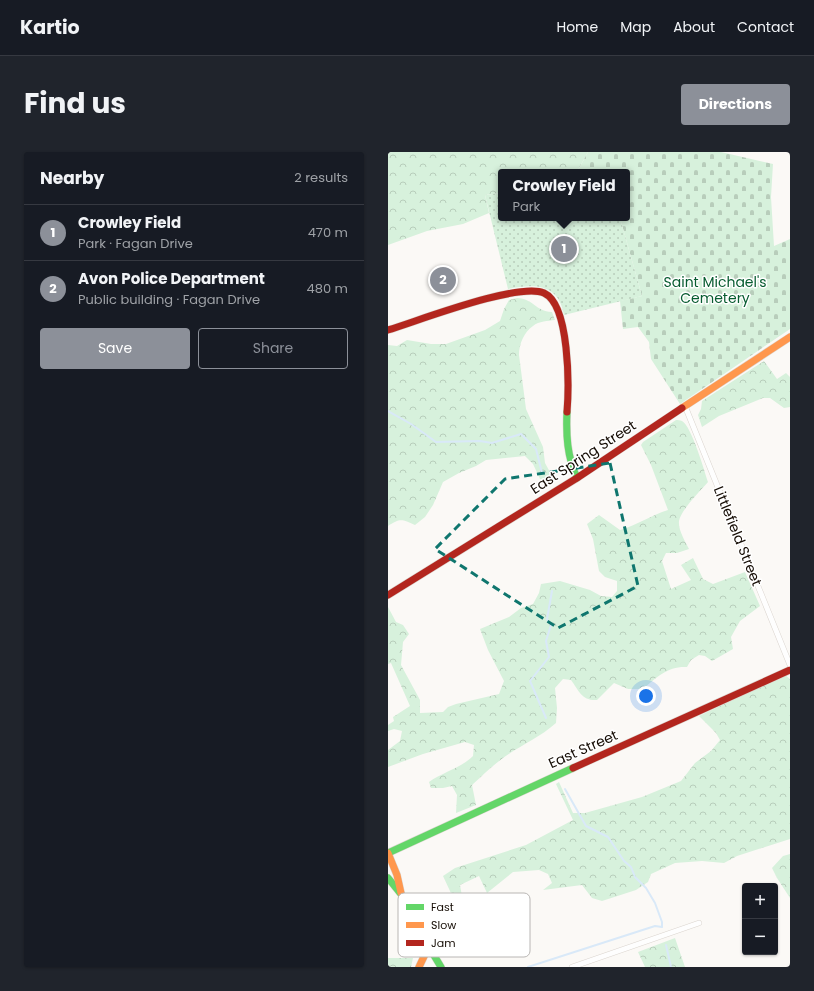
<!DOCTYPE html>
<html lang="en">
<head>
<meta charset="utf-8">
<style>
  :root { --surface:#171b24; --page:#20242c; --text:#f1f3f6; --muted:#9ea1a6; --line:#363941; --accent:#8c9099 }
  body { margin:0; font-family:Poppins,sans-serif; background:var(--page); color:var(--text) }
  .controls { position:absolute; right:12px; bottom:12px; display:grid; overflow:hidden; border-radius:4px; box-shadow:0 1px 3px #0004 }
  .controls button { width:36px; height:36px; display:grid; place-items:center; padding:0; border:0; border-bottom:1px solid var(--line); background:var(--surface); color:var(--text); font:20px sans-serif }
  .you { position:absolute; left:258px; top:544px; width:14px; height:14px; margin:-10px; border:3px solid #fff; border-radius:50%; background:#1a73e8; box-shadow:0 0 0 6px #1a73e833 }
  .badge { display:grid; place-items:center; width:26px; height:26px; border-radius:50%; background:var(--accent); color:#fff; font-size:13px; font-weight:700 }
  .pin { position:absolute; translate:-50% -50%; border:2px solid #fff; box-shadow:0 1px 4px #0006 }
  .popup { position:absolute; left:110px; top:17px; width:132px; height:52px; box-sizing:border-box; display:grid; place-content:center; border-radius:4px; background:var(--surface); filter:drop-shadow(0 1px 3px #0005); font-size:13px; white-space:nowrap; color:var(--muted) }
  .popup b { font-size:15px; color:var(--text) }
  .popup::after { content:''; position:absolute; left:50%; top:100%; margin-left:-8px; border:8px solid transparent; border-top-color:var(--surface) }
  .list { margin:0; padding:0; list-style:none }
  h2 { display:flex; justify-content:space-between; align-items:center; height:52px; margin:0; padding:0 16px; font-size:17px }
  h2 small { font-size:13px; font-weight:400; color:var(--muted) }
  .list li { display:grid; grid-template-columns:26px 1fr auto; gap:12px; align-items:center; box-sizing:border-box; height:56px; padding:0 16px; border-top:1px solid var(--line) }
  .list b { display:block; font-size:15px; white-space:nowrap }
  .list p { margin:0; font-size:13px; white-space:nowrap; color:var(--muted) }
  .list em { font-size:13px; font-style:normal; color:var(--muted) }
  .actions { display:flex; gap:8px; padding:12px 16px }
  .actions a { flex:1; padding:9px 0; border:1px solid var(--accent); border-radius:4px; text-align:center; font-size:14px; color:var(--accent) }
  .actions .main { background:var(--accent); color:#fff }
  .map { position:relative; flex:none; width:402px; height:815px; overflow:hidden; border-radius:4px }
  header { display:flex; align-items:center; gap:24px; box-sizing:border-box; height:56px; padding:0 20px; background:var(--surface); border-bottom:1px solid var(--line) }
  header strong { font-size:19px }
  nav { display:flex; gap:22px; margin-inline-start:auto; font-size:14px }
  .intro { display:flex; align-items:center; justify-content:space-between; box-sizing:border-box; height:96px; padding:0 24px }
  h1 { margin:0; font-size:28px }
  .button { padding:10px 18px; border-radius:4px; background:var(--accent); color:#fff; font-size:14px; font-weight:700 }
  main { display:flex; gap:24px; padding:0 24px }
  aside { flex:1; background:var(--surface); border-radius:4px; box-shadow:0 1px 3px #0004 }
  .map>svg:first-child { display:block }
  .forest { fill:url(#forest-crowns) }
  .cemetery { fill:url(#cemetery-stones) }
  .park { fill:url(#park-dots) }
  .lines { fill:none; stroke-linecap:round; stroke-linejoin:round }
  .stream { stroke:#d9e9f8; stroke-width:2 }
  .street-casing { stroke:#dbd5cf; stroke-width:6 }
  .fast-casing { stroke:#dbd5cf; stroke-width:8 }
  .slow-casing { stroke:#dbd5cf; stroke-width:8 }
  .jam-casing { stroke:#dbd5cf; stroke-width:8 }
  .street { stroke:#fefefe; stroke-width:5 }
  .fast { stroke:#63d668; stroke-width:7 }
  .slow { stroke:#ff974d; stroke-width:7 }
  .jam { stroke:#b3261e; stroke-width:7 }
  .marked { fill:none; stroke:#0f766e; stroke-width:3; stroke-dasharray:8 5; stroke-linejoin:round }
  .labels { text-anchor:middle; stroke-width:3; stroke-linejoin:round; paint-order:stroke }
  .park-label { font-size:14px; fill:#075c30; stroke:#fff }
  .street-label { font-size:14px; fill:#150c04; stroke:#fff }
  .key { fill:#fff; stroke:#b9b6b4; stroke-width:1 }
  .key-label { font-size:11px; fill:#150c04 }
</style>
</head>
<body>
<header>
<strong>Kartio</strong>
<nav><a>Home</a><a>Map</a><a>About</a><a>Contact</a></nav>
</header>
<div class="intro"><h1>Find us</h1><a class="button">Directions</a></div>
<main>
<aside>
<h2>Nearby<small>2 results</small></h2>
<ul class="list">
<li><span class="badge">1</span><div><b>Crowley Field</b><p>Park · Fagan Drive</p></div><em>470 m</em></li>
<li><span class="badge">2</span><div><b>Avon Police Department</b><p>Public building · Fagan Drive</p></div><em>480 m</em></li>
</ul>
<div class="actions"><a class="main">Save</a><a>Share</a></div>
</aside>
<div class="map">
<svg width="402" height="815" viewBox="0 0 402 815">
  <defs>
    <pattern id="forest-crowns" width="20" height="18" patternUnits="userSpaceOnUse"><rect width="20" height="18" fill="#d7f1dc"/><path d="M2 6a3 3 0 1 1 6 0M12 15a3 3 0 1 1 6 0" fill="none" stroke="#b8cdbb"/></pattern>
    <pattern id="cemetery-stones" width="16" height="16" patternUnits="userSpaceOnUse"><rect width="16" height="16" fill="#d7f1dc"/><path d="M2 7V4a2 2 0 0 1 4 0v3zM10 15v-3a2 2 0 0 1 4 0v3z" fill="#b8cdbb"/></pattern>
    <pattern id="park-dots" width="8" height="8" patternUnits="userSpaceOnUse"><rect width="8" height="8" fill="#d7f1dc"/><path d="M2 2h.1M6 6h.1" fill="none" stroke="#b8cdbb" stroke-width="1.8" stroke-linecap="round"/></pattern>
  </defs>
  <rect width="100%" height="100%" fill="#fbf9f6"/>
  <!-- forest -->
  <path class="forest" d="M 0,0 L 200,0 L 189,20 L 113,20 L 113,41 L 97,43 L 101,61 L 75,72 L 39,79 L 0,93 Z
    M 129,146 C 146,147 147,159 164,160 L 167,168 C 160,169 151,169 145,174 C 136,180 131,192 131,203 L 138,257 L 155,295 L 157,311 L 163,322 L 164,329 L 162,332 L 152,327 L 145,312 L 137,304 L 98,308 L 88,314 L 71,321 L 55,330 L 45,353 L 37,365 L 27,373 C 14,367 12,366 0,374 L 0,193 L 9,194 L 19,188 L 43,192 L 58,192 L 97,178 L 112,169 L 116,157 L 121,148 Z
    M 376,209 L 389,227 L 398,221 L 402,225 L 402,255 L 396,256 L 382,246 L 375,246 L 331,264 L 314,275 L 310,263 L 313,257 L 314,249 Z
    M 288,268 C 290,268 292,268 294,269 C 304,275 316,318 320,330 C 312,339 293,358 291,369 C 290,378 297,389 301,397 L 289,401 L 278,401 L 274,409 L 283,437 L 303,428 L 293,413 L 305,406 L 315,427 L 325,432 L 357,420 L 372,454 L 352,469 L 343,485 L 345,497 L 324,509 L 317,504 L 311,503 L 303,508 L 299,515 C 280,514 269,525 255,537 L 240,537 L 226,531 L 209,548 C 194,549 191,539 183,528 L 175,527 L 167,536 L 169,556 L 168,571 C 151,586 133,593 115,606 C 104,614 94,624 84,633 L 88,653 L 68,661 L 69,643 L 64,634 L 55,636 L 43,636 L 41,630 C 55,620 73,616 85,604 L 86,593 L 77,590 L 35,602 L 0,615 L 0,598 L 12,589 L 14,579 L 6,577 L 0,579 L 0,573 L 6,569 L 5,565 L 22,554 L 3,511 L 0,512 L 0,455 L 8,470 L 15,473 L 21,482 L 15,490 L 13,513 L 32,548 L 32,561 L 55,560 L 60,555 L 68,552 L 111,542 L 116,529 L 100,498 L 92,477 L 121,465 L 133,456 L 145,452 L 151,441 L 153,432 L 172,429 L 202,438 L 213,444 L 224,445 L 229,439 L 229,429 L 217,425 L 211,419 L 205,387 L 199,372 L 211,363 L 232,378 C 249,373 264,363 280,358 L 263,313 L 253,293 L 255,290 Z
    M 397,523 L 402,527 L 402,687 L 349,704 L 336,711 L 314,709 L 287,711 L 263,722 L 260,730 L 248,738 L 214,749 L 204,746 L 194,733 L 155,738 L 164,731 L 160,722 L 151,718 L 125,720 L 99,741 L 91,724 L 72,733 L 75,750 L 68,752 L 55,724 L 67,716 L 138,693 L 185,668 L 168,632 L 171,630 L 185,661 L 197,661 L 254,645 L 293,629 L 307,611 L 323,599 L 332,588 L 328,581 L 311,564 Z
    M 402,702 L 402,746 L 389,726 L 384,716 L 395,704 Z
    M 287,786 L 297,815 L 257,815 L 250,800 Z
    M 0,806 L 25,806 L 23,815 L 0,815 Z"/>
  <!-- cemetery -->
  <path class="cemetery" d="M 200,0 L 333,0 L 385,12 L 383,45 L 386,94 L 402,87 L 402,177 L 292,252 L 263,207 L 261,190 L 250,175 L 235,177 L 232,149 L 254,144 L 232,66 L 239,66 L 239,20 L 189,20 Z"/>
  <!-- park -->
  <path class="park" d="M 113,41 L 113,66 L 232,66 L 254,144 L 176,163 C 170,131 147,132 120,137 L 97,43 Z"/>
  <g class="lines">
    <!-- stream -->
    <path class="stream" d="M 0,259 L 23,272 L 48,290 L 92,289 L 104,291 L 133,282 L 148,297 L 154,321
      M 158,566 L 142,529 L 161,505 L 158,489 L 163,473 L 159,467 L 164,439
      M 278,793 L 283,815
      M 140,815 L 267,774 L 274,775 L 274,770 L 267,751 L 258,736 L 247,725 L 243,715 L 236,709 L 220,685 L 198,674 L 177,637"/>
    <!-- street casing -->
    <g class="street-casing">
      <path id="street" d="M 297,254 L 402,513
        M 184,815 L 311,771"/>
    </g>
    <!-- fast casing -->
    <g class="fast-casing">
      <path id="fast" d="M 179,260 C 178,283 179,304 189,326
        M 0,701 L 185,616
        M 0,726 L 13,742 L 32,780 L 53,815"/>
    </g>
    <!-- slow casing -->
    <g class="slow-casing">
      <path id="slow" d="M 294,256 L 402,185
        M 0,701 L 9,723 L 13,741
        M 31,815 L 41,794"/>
    </g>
    <!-- jam casing -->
    <g class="jam-casing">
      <path id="jam" d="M 0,178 C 30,169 130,130 156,141 C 182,153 181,235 179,260
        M 0,443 L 189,326 L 294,256
        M 185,616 L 402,518"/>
    </g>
    <!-- street -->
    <use href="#street" class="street"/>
    <!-- fast -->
    <use href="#fast" class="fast"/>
    <!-- slow -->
    <use href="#slow" class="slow"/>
    <!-- jam -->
    <use href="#jam" class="jam"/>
  </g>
  <!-- marked area -->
  <path class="marked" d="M 222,311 L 250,434 L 170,476 L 47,397 L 117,327 Z"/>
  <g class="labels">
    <!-- park labels -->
    <g class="park-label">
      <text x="327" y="135">Saint Michael's<tspan x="327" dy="16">Cemetery</tspan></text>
    </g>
    <!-- street labels -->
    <g class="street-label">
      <text transform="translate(195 305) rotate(-33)" y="5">East Spring Street</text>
      <text transform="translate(350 384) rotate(68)" y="5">Littlefield Street</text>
      <text transform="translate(195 597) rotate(-24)" y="5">East Street</text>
    </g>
  </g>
  <!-- legend -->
  <rect x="10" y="741" width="132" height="64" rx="6" class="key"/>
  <rect x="18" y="752" width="18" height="6" fill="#63d668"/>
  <rect x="18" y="770" width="18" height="6" fill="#ff974d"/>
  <rect x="18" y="788" width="18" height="6" fill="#b3261e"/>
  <g class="key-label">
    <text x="43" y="759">Fast</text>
    <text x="43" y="777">Slow</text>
    <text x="43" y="795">Jam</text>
  </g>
</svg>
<div class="controls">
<button>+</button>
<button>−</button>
</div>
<div class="you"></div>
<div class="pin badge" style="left:176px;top:97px">1</div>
<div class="popup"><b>Crowley Field</b>Park</div>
<div class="pin badge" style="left:55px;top:128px">2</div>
</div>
</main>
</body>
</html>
